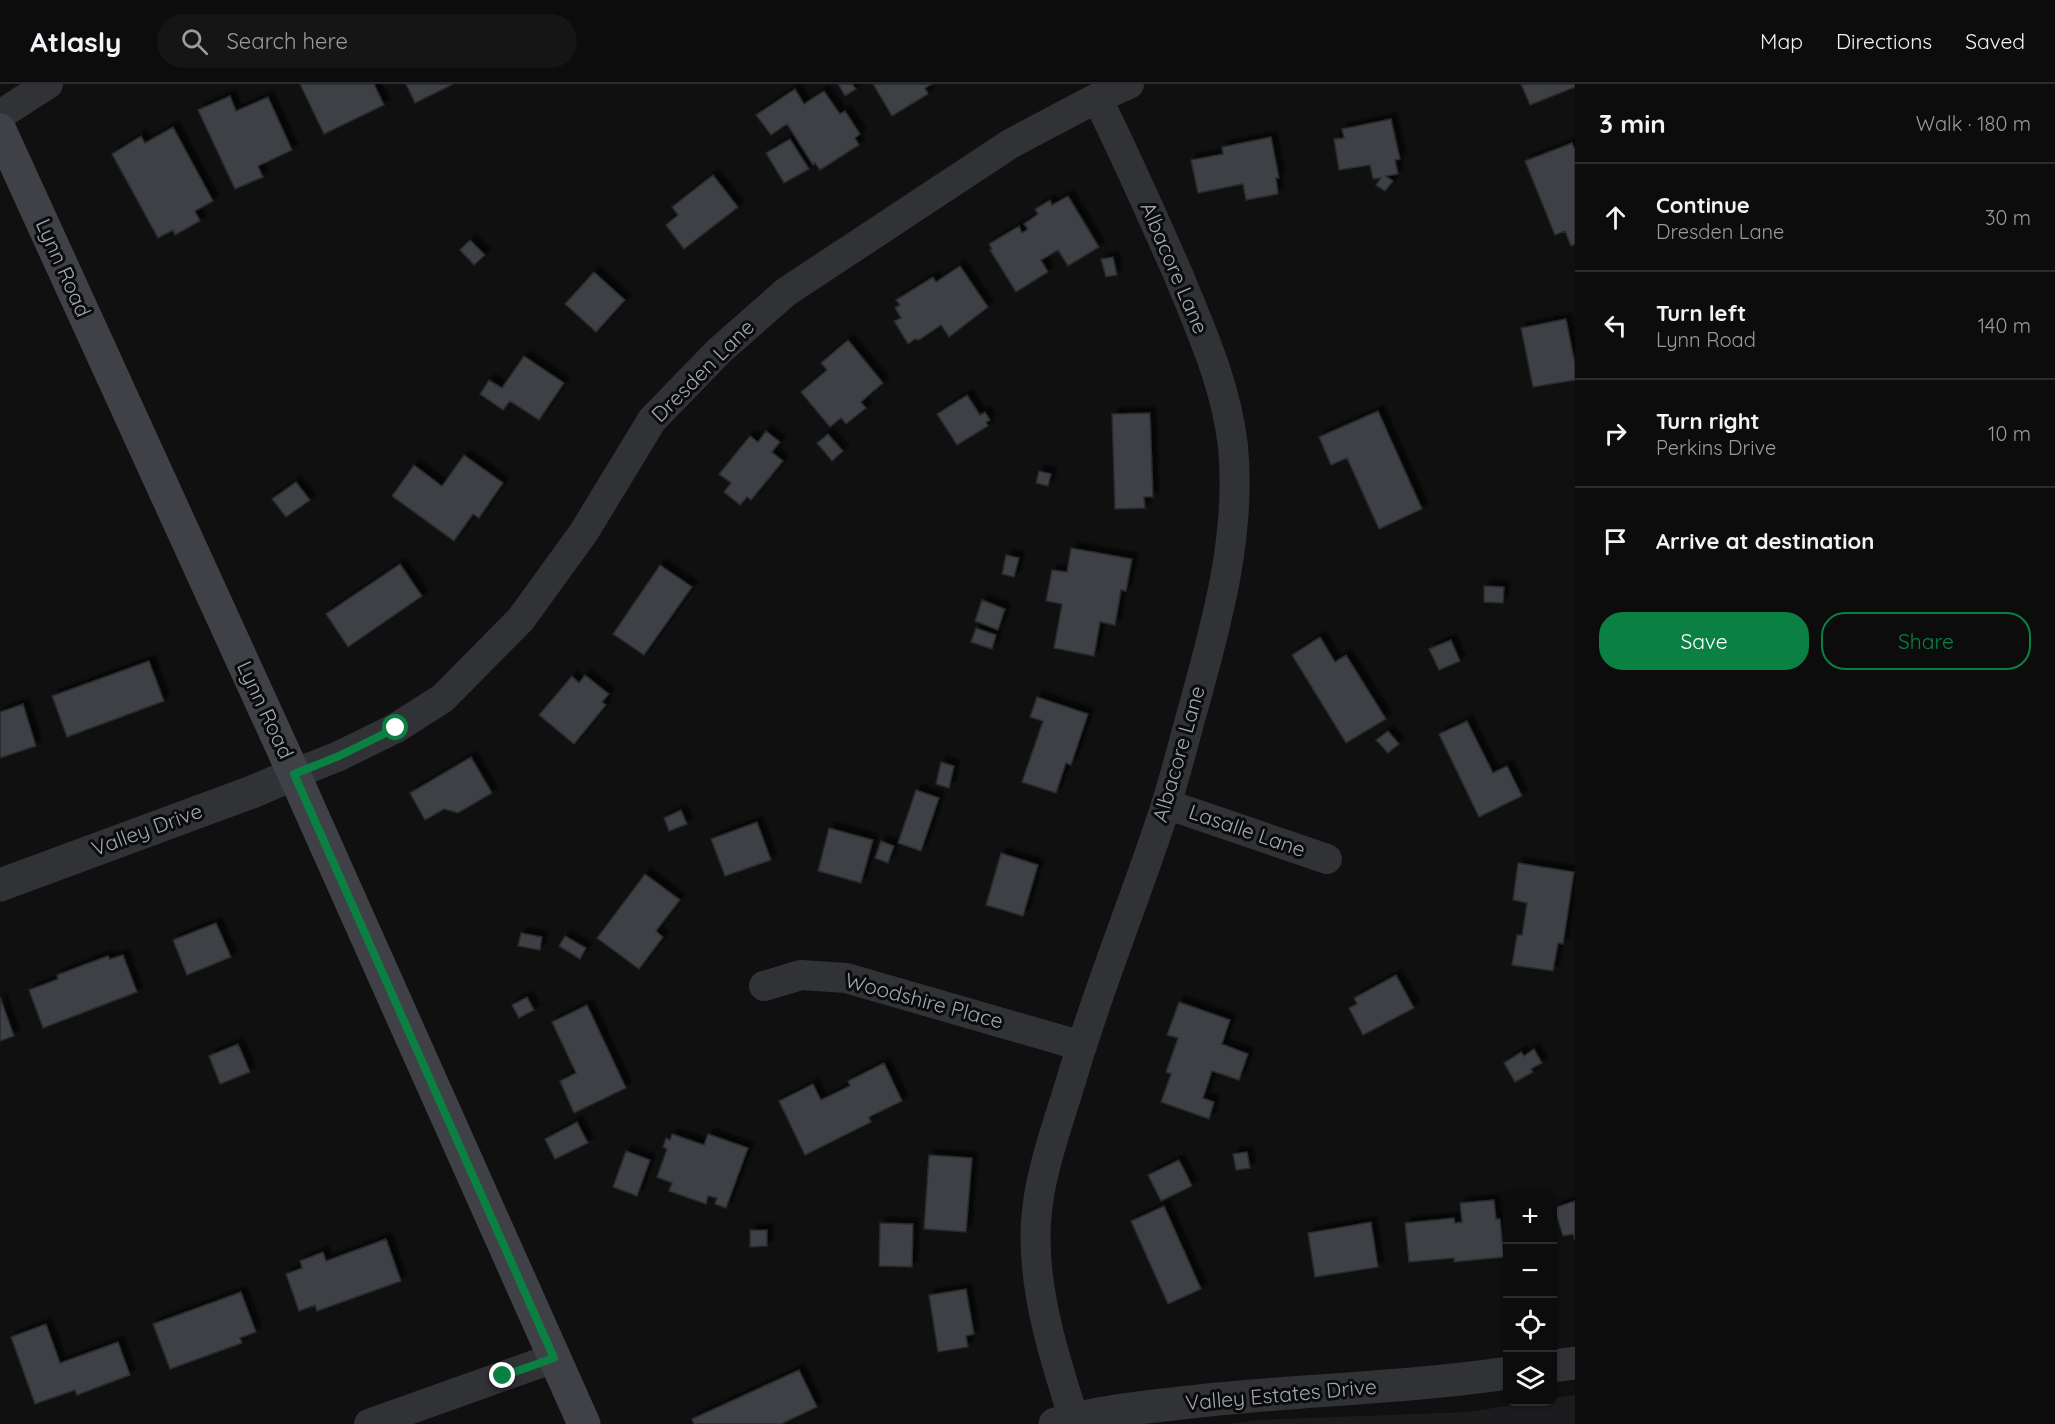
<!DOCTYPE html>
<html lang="en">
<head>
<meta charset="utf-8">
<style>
  :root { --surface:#0c0c0d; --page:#151516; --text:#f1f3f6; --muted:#9a9b9d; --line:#2c2c2e; --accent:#0b8043 }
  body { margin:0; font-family:Quicksand,sans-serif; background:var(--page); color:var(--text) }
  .controls { position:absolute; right:18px; bottom:18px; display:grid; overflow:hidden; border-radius:12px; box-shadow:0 2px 4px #0004 }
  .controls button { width:54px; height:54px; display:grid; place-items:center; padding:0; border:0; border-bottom:2px solid var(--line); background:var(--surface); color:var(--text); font:30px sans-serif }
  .stop { position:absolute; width:18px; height:18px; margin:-14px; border:4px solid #0b8043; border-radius:50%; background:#fff }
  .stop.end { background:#0b8043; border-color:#fff; box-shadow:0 2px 6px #0008 }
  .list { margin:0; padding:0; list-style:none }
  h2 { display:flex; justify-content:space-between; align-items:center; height:78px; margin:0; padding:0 24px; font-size:26px }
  h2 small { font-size:20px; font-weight:400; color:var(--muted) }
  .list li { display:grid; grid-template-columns:39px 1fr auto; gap:18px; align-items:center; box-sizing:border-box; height:108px; padding:0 24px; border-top:2px solid var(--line) }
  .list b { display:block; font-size:22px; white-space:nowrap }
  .list p { margin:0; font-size:20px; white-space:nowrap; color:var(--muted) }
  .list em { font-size:20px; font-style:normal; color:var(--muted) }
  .actions { display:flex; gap:12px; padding:18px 24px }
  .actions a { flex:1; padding:14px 0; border:2px solid var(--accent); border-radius:24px; text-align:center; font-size:21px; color:var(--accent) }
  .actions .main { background:var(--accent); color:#fff }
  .icon { flex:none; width:33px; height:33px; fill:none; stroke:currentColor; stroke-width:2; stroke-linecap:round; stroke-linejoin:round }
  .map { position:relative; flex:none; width:1575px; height:1340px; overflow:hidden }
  header { display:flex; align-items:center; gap:36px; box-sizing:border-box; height:84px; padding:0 30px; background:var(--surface); border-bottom:2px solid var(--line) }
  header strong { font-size:28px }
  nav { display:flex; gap:33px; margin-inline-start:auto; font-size:21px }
  .search { width:420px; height:54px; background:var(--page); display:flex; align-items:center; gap:15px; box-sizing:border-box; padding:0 21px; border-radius:33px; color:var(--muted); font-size:22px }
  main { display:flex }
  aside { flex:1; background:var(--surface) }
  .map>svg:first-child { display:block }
  .built { fill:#1c1c1e }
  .building { fill:#3e4044; stroke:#2a2a2d; stroke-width:1.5; filter:url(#shadow) }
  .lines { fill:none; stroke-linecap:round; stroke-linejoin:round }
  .minor { stroke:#313236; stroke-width:30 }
  .tertiary { stroke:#313236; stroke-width:33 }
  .secondary { stroke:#3f4146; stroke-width:33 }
  .route { stroke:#0b8043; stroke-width:8 }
  .labels { text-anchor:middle; stroke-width:6; stroke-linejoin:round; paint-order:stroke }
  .street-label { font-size:21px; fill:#a0a8b2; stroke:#0b0b0c }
</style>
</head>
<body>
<header>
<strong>Atlasly</strong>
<div class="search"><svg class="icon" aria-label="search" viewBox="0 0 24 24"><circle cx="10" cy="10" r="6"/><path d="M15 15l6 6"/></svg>Search here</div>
<nav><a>Map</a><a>Directions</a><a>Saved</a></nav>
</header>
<main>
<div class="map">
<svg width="1575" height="1340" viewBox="0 0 1575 1340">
  <defs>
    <filter id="shadow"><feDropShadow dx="5.5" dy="-5.5" stdDeviation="1.5" flood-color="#0009"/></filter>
  </defs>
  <rect width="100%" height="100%" fill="#101011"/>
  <!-- built -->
  <path class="built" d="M 1575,1311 L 1575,1340 L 1227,1340 L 1256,1336 L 1468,1328 L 1533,1318 L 1552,1318 L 1553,1314 Z"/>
  <!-- building -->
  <path class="building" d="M 300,0 L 374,0 L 384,21 L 324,50 Z
    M 406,0 L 453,0 L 415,19 Z
    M 838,0 L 852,0 L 856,5 L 845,12 Z
    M 873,0 L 932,0 L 925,4 L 928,10 L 892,32 Z
    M 1521,0 L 1575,0 L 1575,3 L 1530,21 Z
    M 795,5 L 804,20 L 824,7 L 840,30 L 845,27 L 860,50 L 855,54 L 859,61 L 820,86 L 815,79 L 813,81 L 787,40 L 771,51 L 756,31 Z
    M 230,12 L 236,27 L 268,13 L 292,66 L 258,82 L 263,93 L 235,105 L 198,26 Z
    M 1391,35 L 1400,75 L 1395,76 L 1398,90 L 1386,92 L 1393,97 L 1385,107 L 1376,101 L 1381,94 L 1373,95 L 1370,81 L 1339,86 L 1334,55 L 1344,54 L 1342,45 Z
    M 173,43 L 213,117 L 195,127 L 200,137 L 175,151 L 173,146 L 158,154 L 112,70 L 141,52 L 145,59 Z
    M 1271,53 L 1279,94 L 1276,94 L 1278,110 L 1246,116 L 1243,100 L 1198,109 L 1191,76 L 1223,70 L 1222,63 Z
    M 790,55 L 809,85 L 784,99 L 766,69 Z
    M 1572,59 L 1575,66 L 1575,160 L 1571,162 L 1565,147 L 1555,151 L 1525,77 Z
    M 713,91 L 738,123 L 684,165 L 666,141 L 678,131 L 672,123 Z
    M 1068,112 L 1099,163 L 1068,182 L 1058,166 L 1041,176 L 1048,188 L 1016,208 L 990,166 L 992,165 L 989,160 L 1019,142 L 1022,149 L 1028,145 L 1024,140 L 1038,130 L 1035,125 L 1050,116 L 1052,121 Z
    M 470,156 L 485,171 L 474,181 L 460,166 Z
    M 1113,173 L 1117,191 L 1106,193 L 1101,175 Z
    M 960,182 L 988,223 L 949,253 L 941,241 L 919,256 L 915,255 L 908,260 L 894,237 L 901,234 L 895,224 L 900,221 L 896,216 L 933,193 L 936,198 Z
    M 594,188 L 625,216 L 596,248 L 565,220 Z
    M 1566,235 L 1575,280 L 1575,296 L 1533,303 L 1521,244 Z
    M 848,256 L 883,299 L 861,318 L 866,324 L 846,340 L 841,334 L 830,343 L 801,308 L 827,286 L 821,279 Z
    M 524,272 L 564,299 L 539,336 L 510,317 L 503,326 L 480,310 L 489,296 L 502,304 Z
    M 967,311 L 980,331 L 985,328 L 990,336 L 986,338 L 988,342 L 957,361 L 937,330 Z
    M 1378,327 L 1422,425 L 1379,445 L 1347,374 L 1331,381 L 1319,353 Z
    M 1150,329 L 1153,413 L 1144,413 L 1145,424 L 1115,425 L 1112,330 Z
    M 766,347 L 780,358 L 772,368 L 783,377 L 751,416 L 747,413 L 740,421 L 724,408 L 731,399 L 719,390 L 750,352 L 758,358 Z
    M 828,350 L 843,367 L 832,377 L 817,359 Z
    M 464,371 L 503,399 L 479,434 L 473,430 L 454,457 L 392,412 L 414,381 L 442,402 Z
    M 1039,387 L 1051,390 L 1048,402 L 1036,399 Z
    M 296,398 L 310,416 L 286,433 L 272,415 Z
    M 1071,464 L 1132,475 L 1126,507 L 1121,506 L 1115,541 L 1100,538 L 1094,572 L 1054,564 L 1062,520 L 1046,517 L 1052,486 L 1067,488 Z
    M 1006,471 L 1019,474 L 1014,493 L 1002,490 Z
    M 400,480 L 422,512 L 348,563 L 326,530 Z
    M 660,481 L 692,503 L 644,571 L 613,550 Z
    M 1484,502 L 1504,503 L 1503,519 L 1484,518 Z
    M 982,516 L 1005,525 L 998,546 L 975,537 Z
    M 976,544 L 996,551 L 992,565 L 971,558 Z
    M 1320,553 L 1335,578 L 1346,571 L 1386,635 L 1346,659 L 1292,571 Z
    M 1451,556 L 1460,577 L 1439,586 L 1429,565 Z
    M 149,577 L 164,617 L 67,653 L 52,612 Z
    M 585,591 L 609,610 L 602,618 L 606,621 L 574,660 L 539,631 L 572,592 L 579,599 Z
    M 1037,613 L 1088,630 L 1071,681 L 1066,679 L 1056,709 L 1022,698 L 1043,637 L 1030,633 Z
    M 23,620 L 36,662 L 0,674 L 0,628 Z
    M 1467,637 L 1493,689 L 1507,682 L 1522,712 L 1479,733 L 1439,650 Z
    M 1388,647 L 1399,660 L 1388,669 L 1376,656 Z
    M 471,673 L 492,709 L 458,729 L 444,725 L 425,736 L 410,709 Z
    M 941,678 L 954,682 L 949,704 L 936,700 Z
    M 916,706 L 939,714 L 921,767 L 898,759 Z
    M 681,726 L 687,740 L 669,747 L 664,734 Z
    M 757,738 L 771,776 L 725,792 L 711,755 Z
    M 829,744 L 873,756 L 861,799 L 818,787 Z
    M 881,757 L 894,762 L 888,779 L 875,774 Z
    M 1001,769 L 1038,781 L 1023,832 L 986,821 Z
    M 1518,779 L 1574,788 L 1563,860 L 1558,859 L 1553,887 L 1512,881 L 1517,851 L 1522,851 L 1527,819 L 1513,816 Z
    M 645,790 L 680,816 L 656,847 L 663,853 L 639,885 L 597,854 Z
    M 216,839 L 231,873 L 187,891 L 173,856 Z
    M 521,849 L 542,853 L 540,866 L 518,862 Z
    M 565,852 L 586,864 L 580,875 L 559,862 Z
    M 123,871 L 137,908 L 43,944 L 29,906 L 58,895 L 57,891 L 86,880 L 108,872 L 110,875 Z
    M 1396,891 L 1414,924 L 1363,951 L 1349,924 L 1357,920 L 1354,914 Z
    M 0,913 L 14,952 L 0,957 Z
    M 527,913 L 534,926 L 519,934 L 512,921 Z
    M 1179,918 L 1230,936 L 1222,960 L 1248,970 L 1239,996 L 1212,987 L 1203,1014 L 1214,1018 L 1209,1035 L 1161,1018 L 1171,990 L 1166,988 L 1178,954 L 1167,951 Z
    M 587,921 L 626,1004 L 574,1029 L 560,997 L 576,989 L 552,938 Z
    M 238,960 L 250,988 L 220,1000 L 209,972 Z
    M 1534,965 L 1542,979 L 1531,985 L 1533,988 L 1515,998 L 1504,979 L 1521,968 L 1524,972 Z
    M 884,979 L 902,1017 L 869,1033 L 871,1038 L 805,1071 L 779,1017 L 813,1000 L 821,1016 L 850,1002 L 848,997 Z
    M 577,1038 L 588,1059 L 555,1075 L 545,1055 Z
    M 672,1050 L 704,1061 L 708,1050 L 748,1064 L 726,1124 L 715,1120 L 717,1114 L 708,1112 L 706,1120 L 669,1107 L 672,1099 L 657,1093 L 667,1065 L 663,1063 L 666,1054 L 670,1056 Z
    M 626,1067 L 650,1076 L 637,1112 L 613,1103 Z
    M 1247,1068 L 1250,1084 L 1236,1086 L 1233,1070 Z
    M 929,1071 L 972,1074 L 966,1148 L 924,1145 Z
    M 1179,1076 L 1192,1102 L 1161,1117 L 1148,1091 Z
    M 1494,1116 L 1496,1135 L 1500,1135 L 1504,1173 L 1454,1178 L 1454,1174 L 1409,1178 L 1405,1139 L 1454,1134 L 1455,1139 L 1462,1138 L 1460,1119 Z
    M 1575,1117 L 1575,1156 L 1573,1150 L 1563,1152 L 1554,1124 Z
    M 1164,1122 L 1201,1205 L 1168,1220 L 1131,1137 Z
    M 1371,1138 L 1378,1183 L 1315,1193 L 1308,1149 Z
    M 880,1139 L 913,1140 L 912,1183 L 879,1182 Z
    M 750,1146 L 767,1146 L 767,1162 L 750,1163 Z
    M 386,1155 L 401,1197 L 317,1227 L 315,1221 L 299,1227 L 286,1190 L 302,1184 L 300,1177 L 323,1168 L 326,1177 Z
    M 966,1205 L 974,1250 L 966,1252 L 968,1263 L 938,1268 L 929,1211 Z
    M 241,1208 L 256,1248 L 240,1254 L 242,1259 L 170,1285 L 153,1240 Z
    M 46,1240 L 60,1279 L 118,1258 L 130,1291 L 77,1311 L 75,1306 L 35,1320 L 11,1253 Z
    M 799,1286 L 817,1323 L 781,1340 L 694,1340 L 692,1335 Z"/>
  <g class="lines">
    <!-- minor -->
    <path class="minor" d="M 0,31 L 48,0
      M 294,690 L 339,672 L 396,644 L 443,614 L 521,535 L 584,448 L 652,336 L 719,267 L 786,208 L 1010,60 L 1097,14 L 1129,0
      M 1166,720 L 1327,775
      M 764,902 L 801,891 L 846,894 L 1082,962
      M 1074,1335 C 1054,1273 1032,1203 1036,1138 C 1039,1088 1059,1038 1073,990 C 1100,899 1137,811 1166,721 C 1177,686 1186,649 1196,614 C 1219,531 1241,448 1233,362 C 1226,301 1201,246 1178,190 C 1152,131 1126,72 1097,14
      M 369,1340 L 554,1274"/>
    <!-- tertiary -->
    <path class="tertiary" d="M 0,801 L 252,708 L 294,690
      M 1552,1282 L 1575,1279
      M 1055,1340 C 1096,1328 1139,1324 1181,1319 C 1289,1306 1399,1305 1508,1289"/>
    <!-- secondary -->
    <path class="secondary" d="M 0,46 L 294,690 L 584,1340"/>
  </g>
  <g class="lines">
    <!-- route -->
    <path class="route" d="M 396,644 L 339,672 L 294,690 L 554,1274 L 503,1292"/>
  </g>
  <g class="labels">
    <!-- street labels -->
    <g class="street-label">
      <text transform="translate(63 184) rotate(66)" y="7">Lynn Road</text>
      <text transform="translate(1174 184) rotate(67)" y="7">Albacore Lane</text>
      <text transform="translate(703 287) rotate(-45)" y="7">Dresden Lane</text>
      <text transform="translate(265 626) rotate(65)" y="7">Lynn Road</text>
      <text transform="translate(1179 670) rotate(-74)" y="7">Albacore Lane</text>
      <text transform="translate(147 746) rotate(-20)" y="7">Valley Drive</text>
      <text transform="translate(1247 747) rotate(19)" y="7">Lasalle Lane</text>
      <text transform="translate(924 917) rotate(15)" y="7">Woodshire Place</text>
      <text transform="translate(1281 1311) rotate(-5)" y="7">Valley Estates Drive</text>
    </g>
  </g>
</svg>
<div class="controls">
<button>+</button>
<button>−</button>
<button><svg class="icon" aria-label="locate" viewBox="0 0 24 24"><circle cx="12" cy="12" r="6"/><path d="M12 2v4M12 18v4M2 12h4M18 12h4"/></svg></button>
<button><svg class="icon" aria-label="layers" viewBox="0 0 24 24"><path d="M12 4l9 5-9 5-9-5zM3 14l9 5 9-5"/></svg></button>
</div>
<div class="stop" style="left:396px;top:644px"></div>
<div class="stop end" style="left:503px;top:1292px"></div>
</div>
<aside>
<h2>3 min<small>Walk · 180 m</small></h2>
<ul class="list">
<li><svg class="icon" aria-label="ahead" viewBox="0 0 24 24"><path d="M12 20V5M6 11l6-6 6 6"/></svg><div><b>Continue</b><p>Dresden Lane</p></div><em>30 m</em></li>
<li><svg class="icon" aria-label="left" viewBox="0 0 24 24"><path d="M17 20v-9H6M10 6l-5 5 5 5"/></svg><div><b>Turn left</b><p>Lynn Road</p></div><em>140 m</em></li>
<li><svg class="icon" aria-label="right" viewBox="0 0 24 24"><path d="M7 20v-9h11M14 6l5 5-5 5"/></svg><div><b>Turn right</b><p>Perkins Drive</p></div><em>10 m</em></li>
<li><svg class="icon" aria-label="arrive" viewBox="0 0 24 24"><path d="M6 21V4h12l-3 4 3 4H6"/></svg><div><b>Arrive at destination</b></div></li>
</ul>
<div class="actions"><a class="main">Save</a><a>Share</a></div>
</aside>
</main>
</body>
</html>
